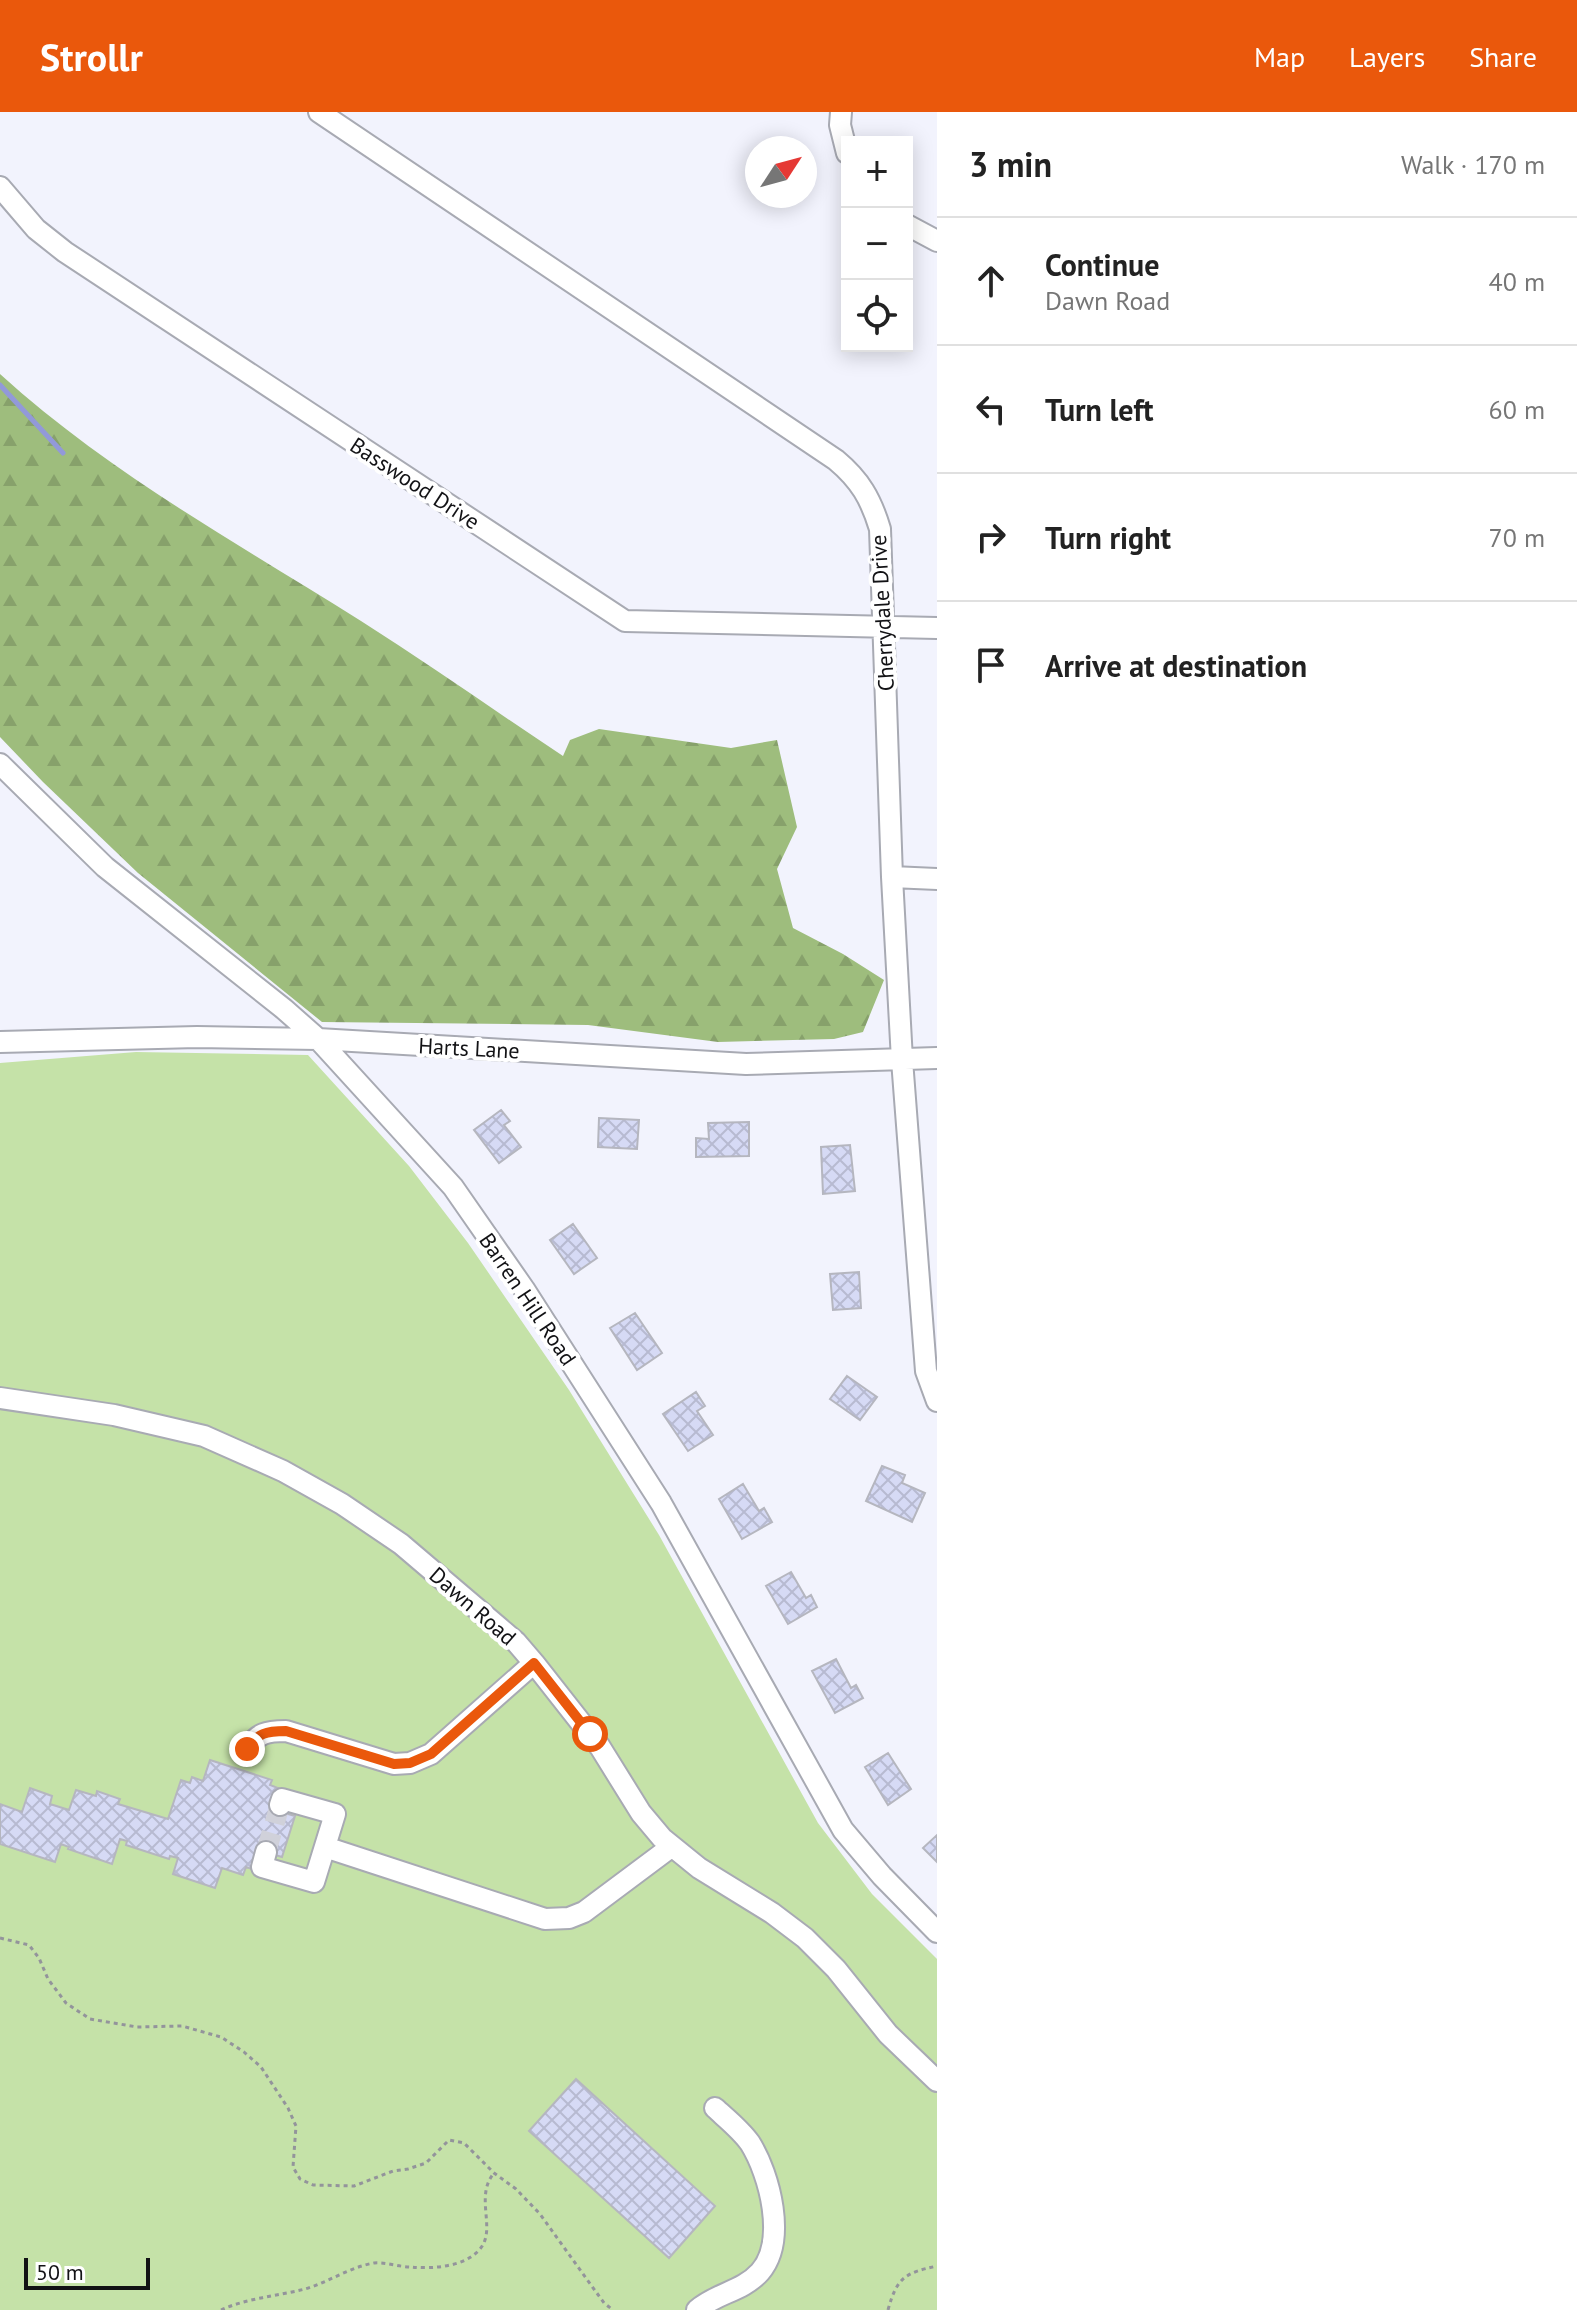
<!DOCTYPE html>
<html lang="en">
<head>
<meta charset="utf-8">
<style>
  :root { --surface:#fff; --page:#f6f6f6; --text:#222; --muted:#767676; --line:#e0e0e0; --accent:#ea580c }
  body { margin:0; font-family:"PT Sans",sans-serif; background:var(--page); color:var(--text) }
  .controls { position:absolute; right:24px; top:24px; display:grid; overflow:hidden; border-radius:0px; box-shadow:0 4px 20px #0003 }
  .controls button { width:72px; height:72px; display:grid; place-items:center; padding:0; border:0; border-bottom:2px solid var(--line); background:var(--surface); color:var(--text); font:40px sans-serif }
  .compass { position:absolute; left:745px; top:24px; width:72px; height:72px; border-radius:50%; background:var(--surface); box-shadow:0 4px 20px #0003; rotate:54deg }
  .scale { position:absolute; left:24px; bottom:20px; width:126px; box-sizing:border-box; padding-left:8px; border:4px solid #121215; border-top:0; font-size:22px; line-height:28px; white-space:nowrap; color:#121215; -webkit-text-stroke:6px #fff; paint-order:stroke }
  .stop { position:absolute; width:24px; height:24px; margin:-18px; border:6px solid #ea580c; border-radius:50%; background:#fff }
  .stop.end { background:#ea580c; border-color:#fff; box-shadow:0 2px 8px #0008 }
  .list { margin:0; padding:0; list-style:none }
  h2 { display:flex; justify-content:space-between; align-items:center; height:104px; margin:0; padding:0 32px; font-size:34px }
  h2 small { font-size:26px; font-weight:400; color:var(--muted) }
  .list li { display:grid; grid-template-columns:52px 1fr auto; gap:24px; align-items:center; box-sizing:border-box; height:128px; padding:0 32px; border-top:2px solid var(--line) }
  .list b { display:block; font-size:30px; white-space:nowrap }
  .list p { margin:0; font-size:26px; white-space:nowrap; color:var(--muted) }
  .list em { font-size:26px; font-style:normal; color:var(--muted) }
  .icon { flex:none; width:44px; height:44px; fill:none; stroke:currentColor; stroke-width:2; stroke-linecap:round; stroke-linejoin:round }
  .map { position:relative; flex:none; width:937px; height:2198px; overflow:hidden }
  header { display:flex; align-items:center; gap:48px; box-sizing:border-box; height:112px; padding:0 40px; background:var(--accent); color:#fff }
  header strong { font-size:38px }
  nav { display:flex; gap:44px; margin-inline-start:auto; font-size:28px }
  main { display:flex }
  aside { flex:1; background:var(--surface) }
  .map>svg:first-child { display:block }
  .grass { fill:#c5e2a8 }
  .forest { fill:url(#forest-firs) }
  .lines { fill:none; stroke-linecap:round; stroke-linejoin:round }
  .stream { stroke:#9299d9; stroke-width:5 }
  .building { fill:url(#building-cross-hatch); stroke:#b5b6bf; stroke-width:2 }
  .minor-tunnel { stroke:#d0d1da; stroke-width:20; stroke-dasharray:20 10; stroke-linecap:butt }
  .minor-casing { stroke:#a8aab3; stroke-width:24 }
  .path { stroke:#93949b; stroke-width:3; stroke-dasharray:4 4; stroke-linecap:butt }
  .minor { stroke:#fff; stroke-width:20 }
  .route { stroke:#ea580c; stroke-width:10 }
  .labels { text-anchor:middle; stroke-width:8; stroke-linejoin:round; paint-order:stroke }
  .street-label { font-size:22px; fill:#121215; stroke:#fff }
</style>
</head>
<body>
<header>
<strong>Strollr</strong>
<nav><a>Map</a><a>Layers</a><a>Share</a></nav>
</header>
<main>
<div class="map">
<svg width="937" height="2198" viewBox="0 0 937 2198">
  <defs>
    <pattern id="forest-firs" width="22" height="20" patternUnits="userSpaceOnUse" patternTransform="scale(2)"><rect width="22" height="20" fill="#9ebd7d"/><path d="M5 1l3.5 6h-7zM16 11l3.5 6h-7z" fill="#87a16b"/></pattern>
    <pattern id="building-cross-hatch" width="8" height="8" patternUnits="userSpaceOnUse" patternTransform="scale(2)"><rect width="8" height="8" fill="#d6daf5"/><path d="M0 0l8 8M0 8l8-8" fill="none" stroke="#b7bad1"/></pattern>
  </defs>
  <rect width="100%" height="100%" fill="#f2f3fd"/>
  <!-- grass -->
  <path class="grass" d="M 136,940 L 308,943 L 409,1054 L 468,1131 L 569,1278 L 659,1423 L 818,1711 L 872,1782 L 937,1847 L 937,2198 L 0,2198 L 0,951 Z"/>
  <!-- forest -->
  <path class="forest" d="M 0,262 C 109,361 237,431 361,509 C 429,552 495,599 563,644 L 570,628 L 599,617 L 731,636 L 777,628 L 797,715 L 777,757 L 793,816 L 843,842 L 884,868 L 863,920 L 834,927 L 718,930 L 588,913 L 322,910 L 138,761 L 43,670 L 0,625 Z"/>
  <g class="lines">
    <!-- stream -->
    <path class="stream" d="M 0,273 L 63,341"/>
  </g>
  <!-- building -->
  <path class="building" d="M 501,998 L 510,1009 L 504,1013 L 521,1035 L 499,1051 L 474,1018 Z
    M 599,1006 L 639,1008 L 637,1037 L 598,1035 Z
    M 749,1010 L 749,1044 L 696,1045 L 696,1026 L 709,1027 L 708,1011 Z
    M 850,1033 L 855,1079 L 823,1082 L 821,1035 Z
    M 573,1112 L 597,1146 L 574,1162 L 550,1128 Z
    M 859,1160 L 861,1196 L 833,1198 L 830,1162 Z
    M 635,1201 L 662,1241 L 637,1258 L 610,1216 Z
    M 847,1264 L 877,1285 L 860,1308 L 830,1287 Z
    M 696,1280 L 705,1294 L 697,1299 L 713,1323 L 688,1339 L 663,1302 Z
    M 882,1354 L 905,1363 L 902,1371 L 925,1381 L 912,1410 L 866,1389 Z
    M 743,1372 L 759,1399 L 764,1396 L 772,1410 L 742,1427 L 719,1387 Z
    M 791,1460 L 806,1486 L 811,1483 L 817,1495 L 788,1512 L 766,1474 Z
    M 836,1547 L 851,1576 L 856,1573 L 863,1586 L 835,1601 L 812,1559 Z
    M 888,1641 L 911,1677 L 888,1693 L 865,1655 Z
    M 210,1648 L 272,1668 L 270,1673 L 278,1676 L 273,1691 L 285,1701 L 295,1704 L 282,1745 L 258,1738 L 252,1757 L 246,1755 L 243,1763 L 222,1756 L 215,1776 L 173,1762 L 178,1746 L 170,1744 L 169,1747 L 126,1733 L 127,1729 L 120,1727 L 112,1752 L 68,1737 L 69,1735 L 61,1732 L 55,1750 L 0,1732 L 0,1692 L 22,1700 L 30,1676 L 52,1684 L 50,1692 L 69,1698 L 76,1678 L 96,1684 L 97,1679 L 120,1687 L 118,1692 L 168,1707 L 181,1668 L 190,1671 L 192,1665 L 203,1669 Z
    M 937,1723 L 937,1750 L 923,1736 Z
    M 576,1967 L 715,2094 L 669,2146 L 529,2019 Z"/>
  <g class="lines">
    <!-- minor-tunnel -->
    <path class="minor-tunnel" d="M 266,1740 L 280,1693"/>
    <!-- minor casing -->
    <g class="minor-casing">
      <path id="minor" d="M 319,0 L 836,348 C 860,368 871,387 880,417 L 892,765 L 902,948 L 926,1259 L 937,1289
        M 841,0 L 840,13 L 847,41
        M 0,75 L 36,117 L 65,140 L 625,509 L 937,516
        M 907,113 L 937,129
        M 0,652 L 105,755 L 284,897 L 318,927 L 453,1075 L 524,1177 L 661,1391 L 843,1718 L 882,1764 L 937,1820
        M 892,765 L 937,767
        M 0,930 L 197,925 L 318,927 L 746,952 L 937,946
        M 0,1286 L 114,1303 L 204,1324 L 283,1359 L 342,1392 L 401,1432 L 516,1530 L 534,1551 L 600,1635 L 641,1701 L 662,1726 L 699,1756 L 772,1801 L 805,1826 L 836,1857 L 888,1922 L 937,1969
        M 247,1637 C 258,1621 266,1619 286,1619 L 394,1652 L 410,1651 L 431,1642 L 534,1551
        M 325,1735 L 545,1807 L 569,1806 L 584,1800 L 671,1735
        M 266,1740 L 262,1755 L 314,1770 L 335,1702 L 282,1687 L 280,1693
        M 697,2198 C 716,2181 742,2180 760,2160 C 787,2129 770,2063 750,2031 C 741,2018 727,2007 715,1996"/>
    </g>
    <!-- path -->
    <path class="path" d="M 0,1826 L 29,1833 L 39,1846 L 48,1867 L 66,1891 L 90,1907 L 137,1915 L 182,1914 L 221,1925 L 244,1940 L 261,1955 L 288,1996 L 296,2014 L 293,2055 L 300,2067 L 313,2073 L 354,2074 L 393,2059 L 408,2057 L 426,2051 L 449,2028 L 464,2031 L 494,2061 L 516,2077 L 540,2102 L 604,2191 L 613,2198
      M 221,2198 C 247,2186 278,2184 305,2177 C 329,2170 350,2155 374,2151 C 386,2150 399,2155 411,2155 C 433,2157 465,2155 480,2137 C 497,2117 474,2085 494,2061
      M 888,2198 C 897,2165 905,2161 937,2154"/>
    <!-- minor -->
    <use href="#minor" class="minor"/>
  </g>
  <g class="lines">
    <!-- route -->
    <path class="route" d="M 247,1637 C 258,1621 266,1619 286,1619 L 394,1652 L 410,1651 L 431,1642 L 534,1551 L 590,1622"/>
  </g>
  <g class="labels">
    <!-- street labels -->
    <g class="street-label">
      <text transform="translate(415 371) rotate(33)" y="8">Basswood Drive</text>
      <text transform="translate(882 501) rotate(-93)" y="8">Cherrydale Drive</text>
      <text transform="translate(469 936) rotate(3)" y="8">Harts Lane</text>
      <text transform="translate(528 1187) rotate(56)" y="8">Barren Hill Road</text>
      <text transform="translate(473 1494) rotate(41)" y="8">Dawn Road</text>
    </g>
  </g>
</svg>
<div class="controls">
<button>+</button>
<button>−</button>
<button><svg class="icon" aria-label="locate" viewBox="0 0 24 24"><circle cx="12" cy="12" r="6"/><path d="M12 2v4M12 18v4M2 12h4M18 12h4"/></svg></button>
</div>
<svg class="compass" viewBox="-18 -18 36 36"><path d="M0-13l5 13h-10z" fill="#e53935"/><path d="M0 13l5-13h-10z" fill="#767676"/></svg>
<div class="scale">50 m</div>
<div class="stop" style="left:590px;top:1622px"></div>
<div class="stop end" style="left:247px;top:1637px"></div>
</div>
<aside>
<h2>3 min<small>Walk · 170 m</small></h2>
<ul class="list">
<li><svg class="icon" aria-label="ahead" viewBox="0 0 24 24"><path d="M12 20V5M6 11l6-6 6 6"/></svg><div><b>Continue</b><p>Dawn Road</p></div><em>40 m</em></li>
<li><svg class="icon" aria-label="left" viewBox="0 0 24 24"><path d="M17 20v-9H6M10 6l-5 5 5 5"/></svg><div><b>Turn left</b></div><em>60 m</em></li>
<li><svg class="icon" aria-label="right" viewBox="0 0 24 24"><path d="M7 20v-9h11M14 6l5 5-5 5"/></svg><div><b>Turn right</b></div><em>70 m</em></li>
<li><svg class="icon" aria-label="arrive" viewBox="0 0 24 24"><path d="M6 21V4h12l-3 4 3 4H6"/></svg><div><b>Arrive at destination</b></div></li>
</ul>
</aside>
</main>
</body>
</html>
